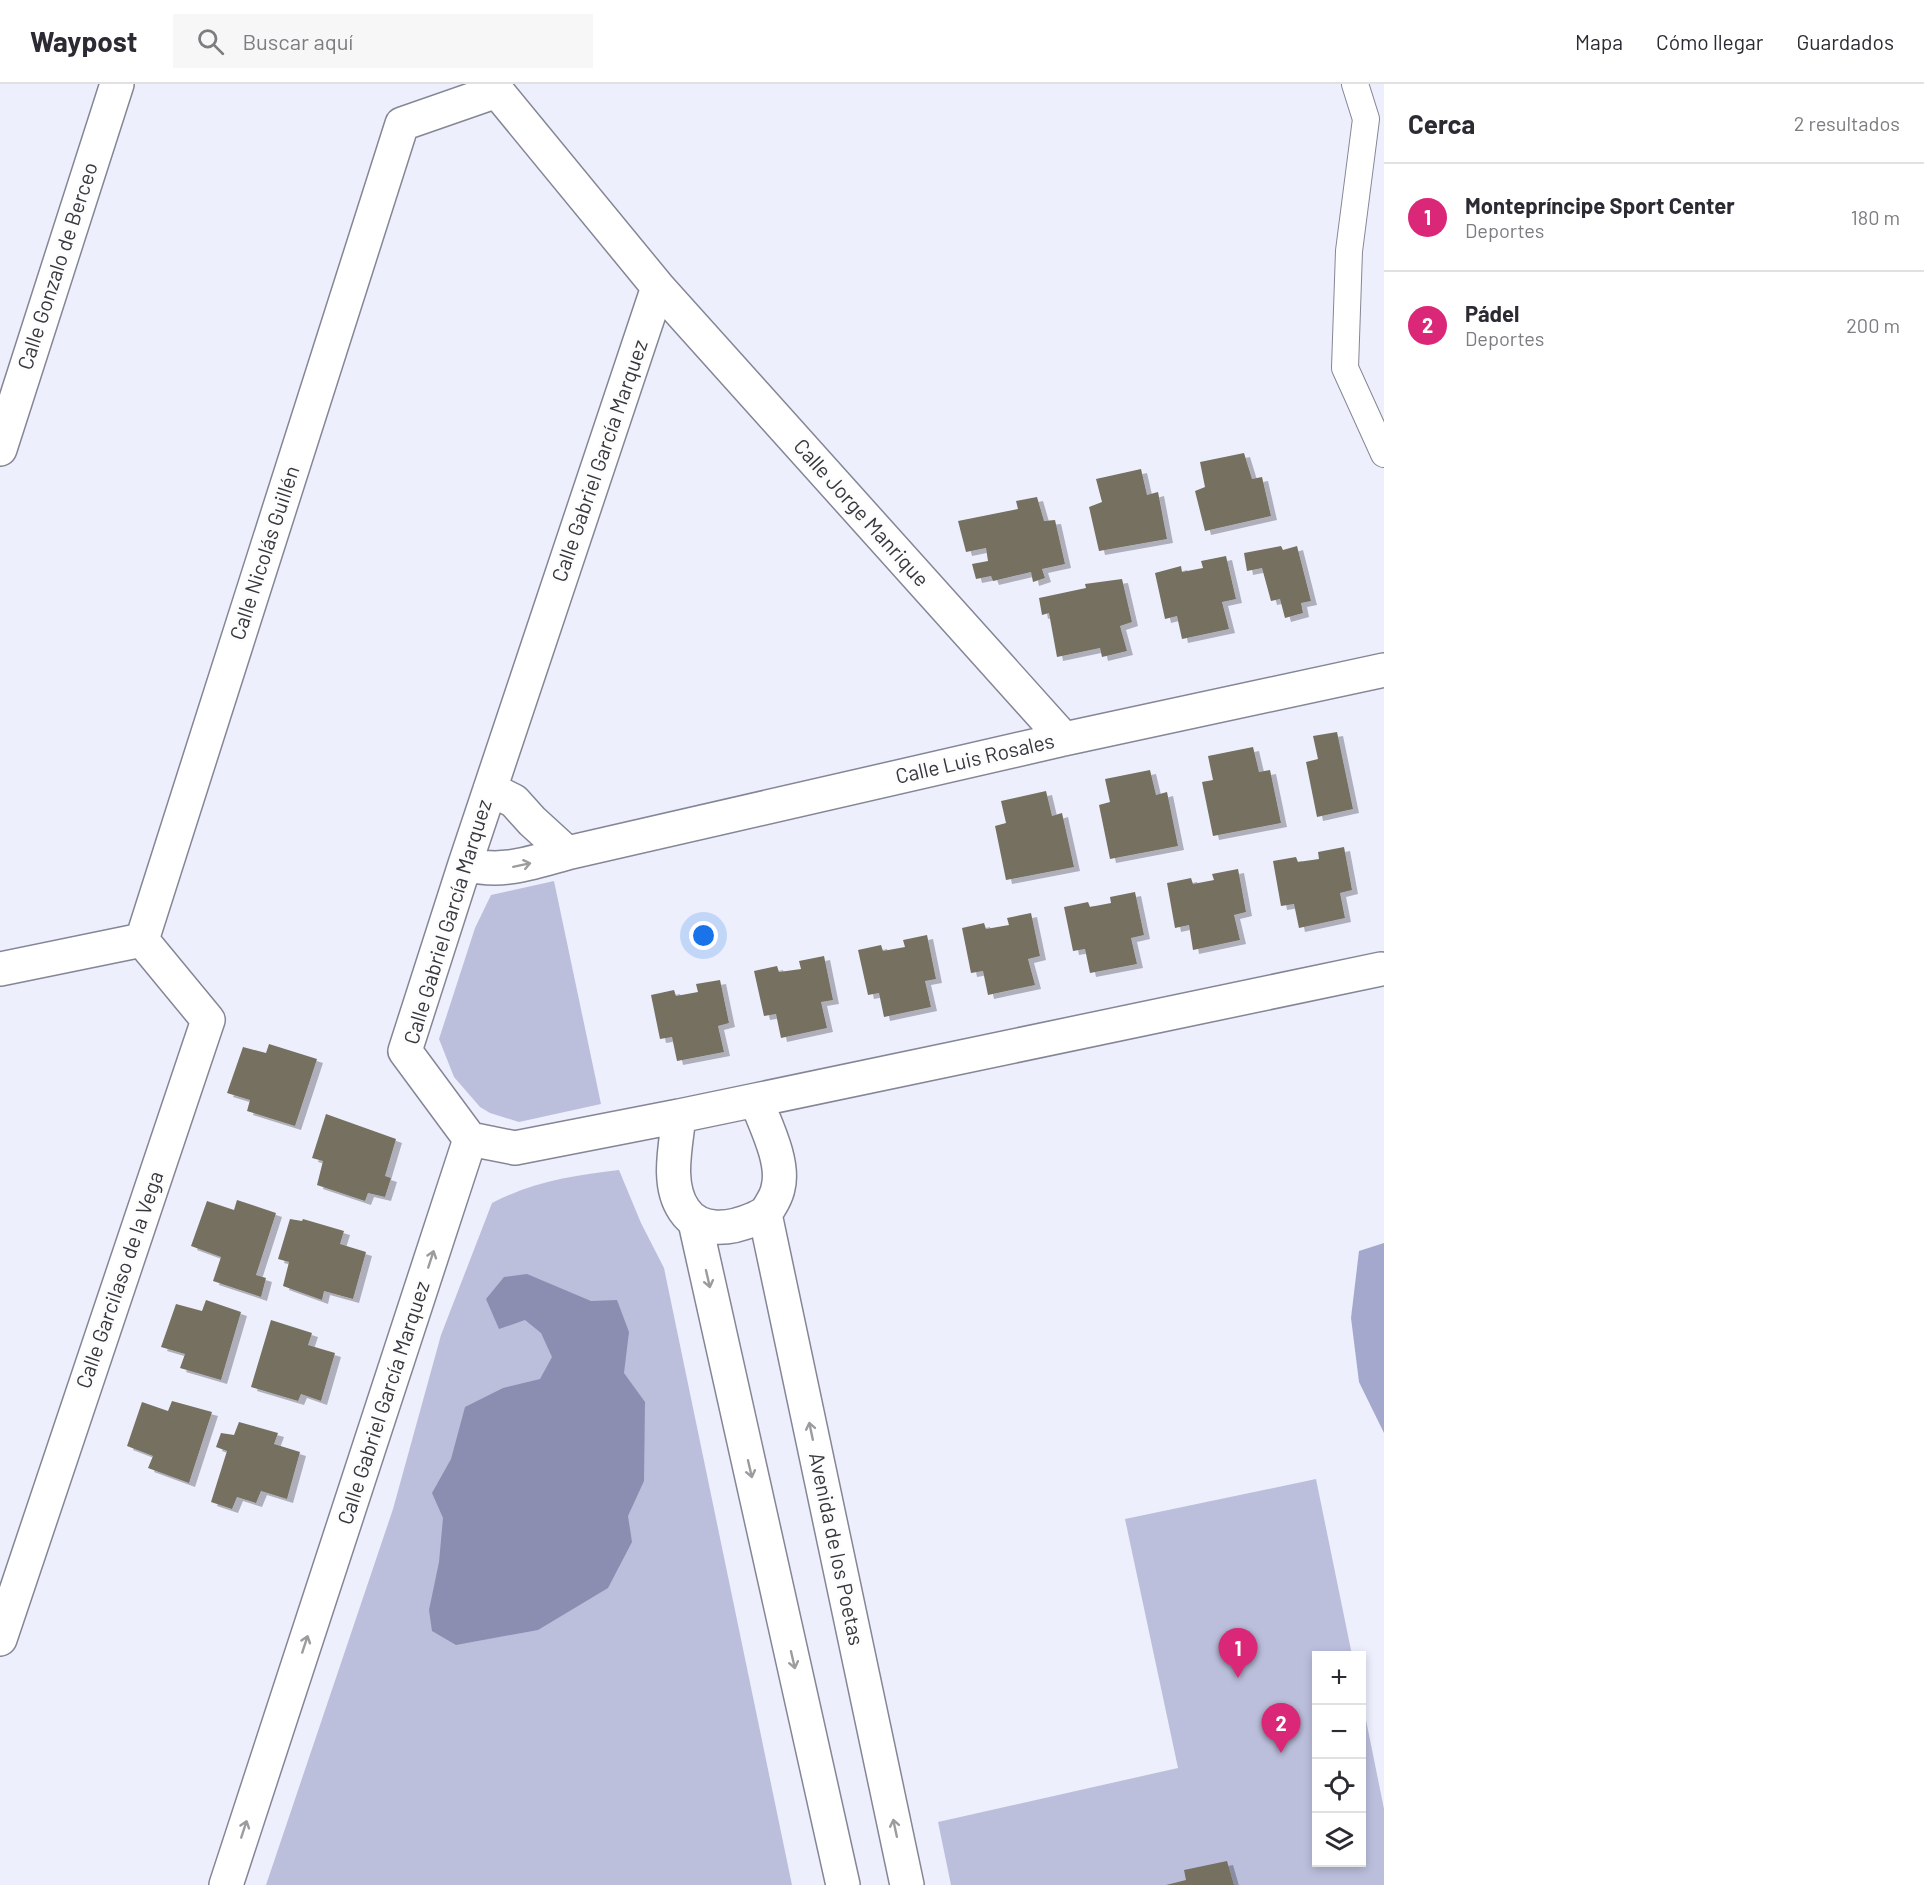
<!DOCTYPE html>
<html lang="es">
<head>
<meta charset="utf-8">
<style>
  :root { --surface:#fff; --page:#f7f7f7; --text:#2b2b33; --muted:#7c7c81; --line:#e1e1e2; --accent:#db2777 }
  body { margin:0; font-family:Barlow,sans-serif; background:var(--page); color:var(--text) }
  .controls { position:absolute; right:18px; bottom:18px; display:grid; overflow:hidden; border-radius:0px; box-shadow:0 3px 9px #0003 }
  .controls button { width:54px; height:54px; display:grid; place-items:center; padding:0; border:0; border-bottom:2px solid var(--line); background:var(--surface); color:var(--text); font:30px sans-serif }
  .you { position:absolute; left:704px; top:852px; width:21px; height:21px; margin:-15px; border:4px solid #fff; border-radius:50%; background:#1a73e8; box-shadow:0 0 0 9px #1a73e833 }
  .badge { display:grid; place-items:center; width:39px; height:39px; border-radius:50%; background:var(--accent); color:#fff; font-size:20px; font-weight:700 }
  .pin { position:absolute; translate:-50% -50px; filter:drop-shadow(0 2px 3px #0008) }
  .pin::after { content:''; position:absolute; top:32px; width:21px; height:18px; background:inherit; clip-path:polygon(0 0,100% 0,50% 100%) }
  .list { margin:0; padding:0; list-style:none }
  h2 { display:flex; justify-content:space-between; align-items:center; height:78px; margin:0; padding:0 24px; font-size:26px }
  h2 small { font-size:20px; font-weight:400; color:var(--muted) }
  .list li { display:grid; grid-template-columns:39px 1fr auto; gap:18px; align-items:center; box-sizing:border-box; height:108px; padding:0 24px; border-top:2px solid var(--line) }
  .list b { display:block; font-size:22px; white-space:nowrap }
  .list p { margin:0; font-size:20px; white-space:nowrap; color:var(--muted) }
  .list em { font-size:20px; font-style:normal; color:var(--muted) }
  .icon { flex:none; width:33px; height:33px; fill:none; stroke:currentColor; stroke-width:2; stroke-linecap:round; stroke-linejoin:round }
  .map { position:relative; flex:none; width:1384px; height:1801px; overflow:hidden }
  header { display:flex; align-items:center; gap:36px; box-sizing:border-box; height:84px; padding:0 30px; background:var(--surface); border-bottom:2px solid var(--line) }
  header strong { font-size:28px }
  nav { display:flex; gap:33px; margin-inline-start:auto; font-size:21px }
  .search { width:420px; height:54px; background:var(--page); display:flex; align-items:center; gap:15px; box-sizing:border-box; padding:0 21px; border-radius:0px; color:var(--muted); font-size:22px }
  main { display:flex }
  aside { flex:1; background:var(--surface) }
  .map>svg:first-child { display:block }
  .green { fill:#bcbfdc }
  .forest { fill:#a4a8cc }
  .water { fill:#8b8eb1 }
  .building { fill:#757061; filter:url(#shadow) }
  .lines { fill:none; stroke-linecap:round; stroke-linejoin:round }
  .pedestrian-casing { stroke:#848695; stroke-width:28 }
  .minor-casing { stroke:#848695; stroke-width:36 }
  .pedestrian { stroke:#fff; stroke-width:26 }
  .minor { stroke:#fff; stroke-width:33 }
  .oneway { stroke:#9b9c9e }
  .labels { text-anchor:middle; stroke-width:6; stroke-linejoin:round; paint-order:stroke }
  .street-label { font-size:21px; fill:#37383e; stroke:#fdfdfd }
</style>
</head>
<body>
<header>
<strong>Waypost</strong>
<div class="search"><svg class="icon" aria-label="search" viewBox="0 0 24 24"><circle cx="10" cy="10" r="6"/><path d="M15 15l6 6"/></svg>Buscar aquí</div>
<nav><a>Mapa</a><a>Cómo llegar</a><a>Guardados</a></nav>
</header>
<main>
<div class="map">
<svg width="1384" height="1801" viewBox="0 0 1384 1801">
  <defs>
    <filter id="shadow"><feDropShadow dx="6" dy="4" stdDeviation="0" flood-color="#0004"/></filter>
  </defs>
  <rect width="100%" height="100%" fill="#edeffd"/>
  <!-- green -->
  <path class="green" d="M 554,797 L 601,1020 L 519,1038 L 490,1029 L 480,1023 L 454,993 L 439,955 L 475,844 L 491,811 Z
    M 619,1086 L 641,1139 L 664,1184 L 792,1801 L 266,1801 L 393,1425 L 441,1251 L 492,1119 C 532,1098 575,1091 619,1086 Z
    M 1316,1395 L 1352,1571 L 1316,1572 L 1316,1778 L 1362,1778 L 1362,1616 L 1384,1725 L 1384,1801 L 951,1801 L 938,1738 L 1178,1684 L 1125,1435 Z"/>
  <!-- forest -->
  <path class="forest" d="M 1384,1159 L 1384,1349 L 1359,1298 L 1351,1234 L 1359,1167 Z"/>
  <!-- water -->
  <path class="water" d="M 527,1190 L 591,1217 L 617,1216 L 629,1248 L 624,1289 L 645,1318 L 644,1397 L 628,1432 L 632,1458 L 608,1504 L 538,1546 L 456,1561 L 432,1547 L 429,1526 L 439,1478 L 443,1434 L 432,1409 L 451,1375 L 465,1323 L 503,1304 L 540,1295 L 552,1273 L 541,1249 L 525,1236 L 499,1245 L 486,1215 L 504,1193 Z"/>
  <!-- building -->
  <path class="building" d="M 1244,369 L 1252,395 L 1262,393 L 1271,432 L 1205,447 L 1195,407 L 1205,403 L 1200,378 Z
    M 1141,385 L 1147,411 L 1158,408 L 1167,455 L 1099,467 L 1089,423 L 1102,418 L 1096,395 Z
    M 1037,413 L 1044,437 L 1055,436 L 1065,480 L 1042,485 L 1045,494 L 1033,498 L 1031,488 L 993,497 L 991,492 L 976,495 L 972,480 L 988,477 L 986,464 L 966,468 L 958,437 L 1018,425 L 1016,417 Z
    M 1281,462 L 1283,466 L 1297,462 L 1311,517 L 1301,519 L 1303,529 L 1285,534 L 1280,515 L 1271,517 L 1262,484 L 1247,487 L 1244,469 Z
    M 1226,472 L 1236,515 L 1222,518 L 1229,545 L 1182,555 L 1177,532 L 1165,535 L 1155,489 L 1181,482 L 1182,488 L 1203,484 L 1201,477 Z
    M 1122,495 L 1132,538 L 1120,542 L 1127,567 L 1102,573 L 1100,564 L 1057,573 L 1049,529 L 1042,531 L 1039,514 L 1086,504 L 1085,500 Z
    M 1337,648 L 1353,725 L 1317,733 L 1306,678 L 1318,675 L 1313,652 Z
    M 1253,663 L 1259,688 L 1270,686 L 1281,739 L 1213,752 L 1202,698 L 1213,696 L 1208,672 Z
    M 1150,686 L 1156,711 L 1167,708 L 1178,762 L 1110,775 L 1099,721 L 1110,718 L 1105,695 Z
    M 1046,707 L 1052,732 L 1062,729 L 1074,783 L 1006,796 L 995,742 L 1006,739 L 1001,717 Z
    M 1344,763 L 1352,806 L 1340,809 L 1345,834 L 1299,844 L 1294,820 L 1281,822 L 1273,777 L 1296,773 L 1298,778 L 1319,775 L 1318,768 Z
    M 1238,785 L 1246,828 L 1234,831 L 1240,856 L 1193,866 L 1189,841 L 1175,844 L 1167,799 L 1191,794 L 1193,800 L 1214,796 L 1212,790 Z
    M 1135,808 L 1144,851 L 1131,854 L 1137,880 L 1090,889 L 1085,865 L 1073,867 L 1064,823 L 1088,818 L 1090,823 L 1111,819 L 1110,813 Z
    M 1031,829 L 1040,872 L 1028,875 L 1035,901 L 988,911 L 983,887 L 971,889 L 962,844 L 984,839 L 986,845 L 1009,841 L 1007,834 Z
    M 927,851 L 936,895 L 925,897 L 931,923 L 884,933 L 879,909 L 868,911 L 858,866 L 881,861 L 883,867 L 905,863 L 903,856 Z
    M 824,872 L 833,916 L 821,918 L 827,944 L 781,954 L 776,930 L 764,932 L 754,887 L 777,882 L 779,888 L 801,885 L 799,877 Z
    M 720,896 L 729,939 L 718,942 L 724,968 L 677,977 L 672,953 L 660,955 L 651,911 L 674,906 L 676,912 L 698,908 L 696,900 Z
    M 269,960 L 317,975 L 295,1042 L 247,1027 L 250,1016 L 227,1009 L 243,963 L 266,969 Z
    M 326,1030 L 396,1055 L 385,1092 L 391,1094 L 385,1113 L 368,1109 L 365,1117 L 317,1101 L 323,1077 L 312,1074 Z
    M 237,1116 L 276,1129 L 256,1191 L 266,1194 L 261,1213 L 213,1197 L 221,1173 L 191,1162 L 207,1117 L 234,1126 Z
    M 290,1135 L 302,1137 L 303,1135 L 344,1147 L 340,1160 L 366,1168 L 353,1215 L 324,1207 L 322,1216 L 283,1202 L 289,1178 L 278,1175 Z
    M 206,1216 L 241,1228 L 221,1296 L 180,1284 L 185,1270 L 161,1263 L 176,1220 L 202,1227 Z
    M 271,1236 L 312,1249 L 308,1261 L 335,1269 L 321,1317 L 301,1310 L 298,1317 L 251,1303 Z
    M 172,1317 L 212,1328 L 189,1399 L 148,1384 L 153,1372 L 127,1362 L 142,1318 L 168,1327 Z
    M 239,1338 L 278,1349 L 274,1360 L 300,1368 L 287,1415 L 261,1407 L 256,1419 L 237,1413 L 232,1425 L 211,1418 L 227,1367 L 216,1363 L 221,1349 L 234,1351 Z
    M 1227,1777 L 1234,1801 L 1166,1801 L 1186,1796 L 1184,1786 Z"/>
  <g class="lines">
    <!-- pedestrian casing -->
    <g class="pedestrian-casing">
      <path id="pedestrian" d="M 1355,0 L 1366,35 L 1349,167 L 1345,284 L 1384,370"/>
    </g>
    <!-- minor casing -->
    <g class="minor-casing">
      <path id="minor" d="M 489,0 L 497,7 L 658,203 L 1064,655
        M 0,365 L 117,0
        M 567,769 L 1064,655 L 1384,586
        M 465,780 C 503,790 530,779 567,769 L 532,737 L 514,717 L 490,705
        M 142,856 L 402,40 L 497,7
        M 0,885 L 142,856
        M 756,1016 L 1381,885
        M 756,1016 C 765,1040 785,1078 778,1104 C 777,1111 770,1123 766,1128 C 763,1131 758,1133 754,1135 C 731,1145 700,1150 684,1126 C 666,1100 676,1061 679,1032 Z
        M 470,1055 L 405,967 L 465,780 L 658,203
        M 470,1055 L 515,1064 L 679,1032
        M 765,1130 L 907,1801
        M 695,1138 L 843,1801
        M 0,1555 L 208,936 L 142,856
        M 226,1801 L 470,1055"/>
    </g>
    <!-- pedestrian -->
    <use href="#pedestrian" class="pedestrian"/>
    <!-- minor -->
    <use href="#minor" class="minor"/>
  </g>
  <!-- one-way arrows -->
  <defs><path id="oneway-shaft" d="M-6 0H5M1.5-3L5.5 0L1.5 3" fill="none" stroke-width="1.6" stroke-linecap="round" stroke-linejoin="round" transform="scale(1.5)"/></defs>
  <g class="oneway">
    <use href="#oneway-shaft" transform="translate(522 781) rotate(-12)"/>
    <use href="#oneway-shaft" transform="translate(431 1175) rotate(-72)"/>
    <use href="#oneway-shaft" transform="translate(708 1195) rotate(77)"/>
    <use href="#oneway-shaft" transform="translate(811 1347) rotate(-102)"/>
    <use href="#oneway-shaft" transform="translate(750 1385) rotate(77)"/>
    <use href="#oneway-shaft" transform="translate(305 1560) rotate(-72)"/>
    <use href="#oneway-shaft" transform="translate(793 1576) rotate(77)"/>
    <use href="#oneway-shaft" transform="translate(895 1744) rotate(-102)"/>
    <use href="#oneway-shaft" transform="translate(244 1745) rotate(-72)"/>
  </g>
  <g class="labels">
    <!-- street labels -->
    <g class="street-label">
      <text transform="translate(58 182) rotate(-72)" y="7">Calle Gonzalo de Berceo</text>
      <text transform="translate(600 377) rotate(-71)" y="7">Calle Gabriel García Marquez</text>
      <text transform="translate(861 429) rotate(48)" y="7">Calle Jorge Manrique</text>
      <text transform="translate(265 469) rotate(-72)" y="7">Calle Nicolás Guillén</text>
      <text transform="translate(975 675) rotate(-13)" y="7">Calle Luis Rosales</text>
      <text transform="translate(448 838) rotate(-73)" y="7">Calle Gabriel García Marquez</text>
      <text transform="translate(120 1196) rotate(-71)" y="7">Calle Garcilaso de la Vega</text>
      <text transform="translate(384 1319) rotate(-72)" y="7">Calle Gabriel García Marquez</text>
      <text transform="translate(836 1465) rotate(78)" y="7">Avenida de los Poetas</text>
    </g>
  </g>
</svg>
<div class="controls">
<button>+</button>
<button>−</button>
<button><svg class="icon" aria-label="locate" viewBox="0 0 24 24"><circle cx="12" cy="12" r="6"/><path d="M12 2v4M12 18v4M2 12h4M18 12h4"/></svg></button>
<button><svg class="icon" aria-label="layers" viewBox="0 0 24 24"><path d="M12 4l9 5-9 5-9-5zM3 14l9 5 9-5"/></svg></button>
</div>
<div class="you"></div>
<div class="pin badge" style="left:1238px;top:1594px">1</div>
<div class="pin badge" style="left:1281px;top:1669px">2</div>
</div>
<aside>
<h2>Cerca<small>2 resultados</small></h2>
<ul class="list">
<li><span class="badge">1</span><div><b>Montepríncipe Sport Center</b><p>Deportes</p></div><em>180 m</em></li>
<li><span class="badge">2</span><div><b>Pádel</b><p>Deportes</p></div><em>200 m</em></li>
</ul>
</aside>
</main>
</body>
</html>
